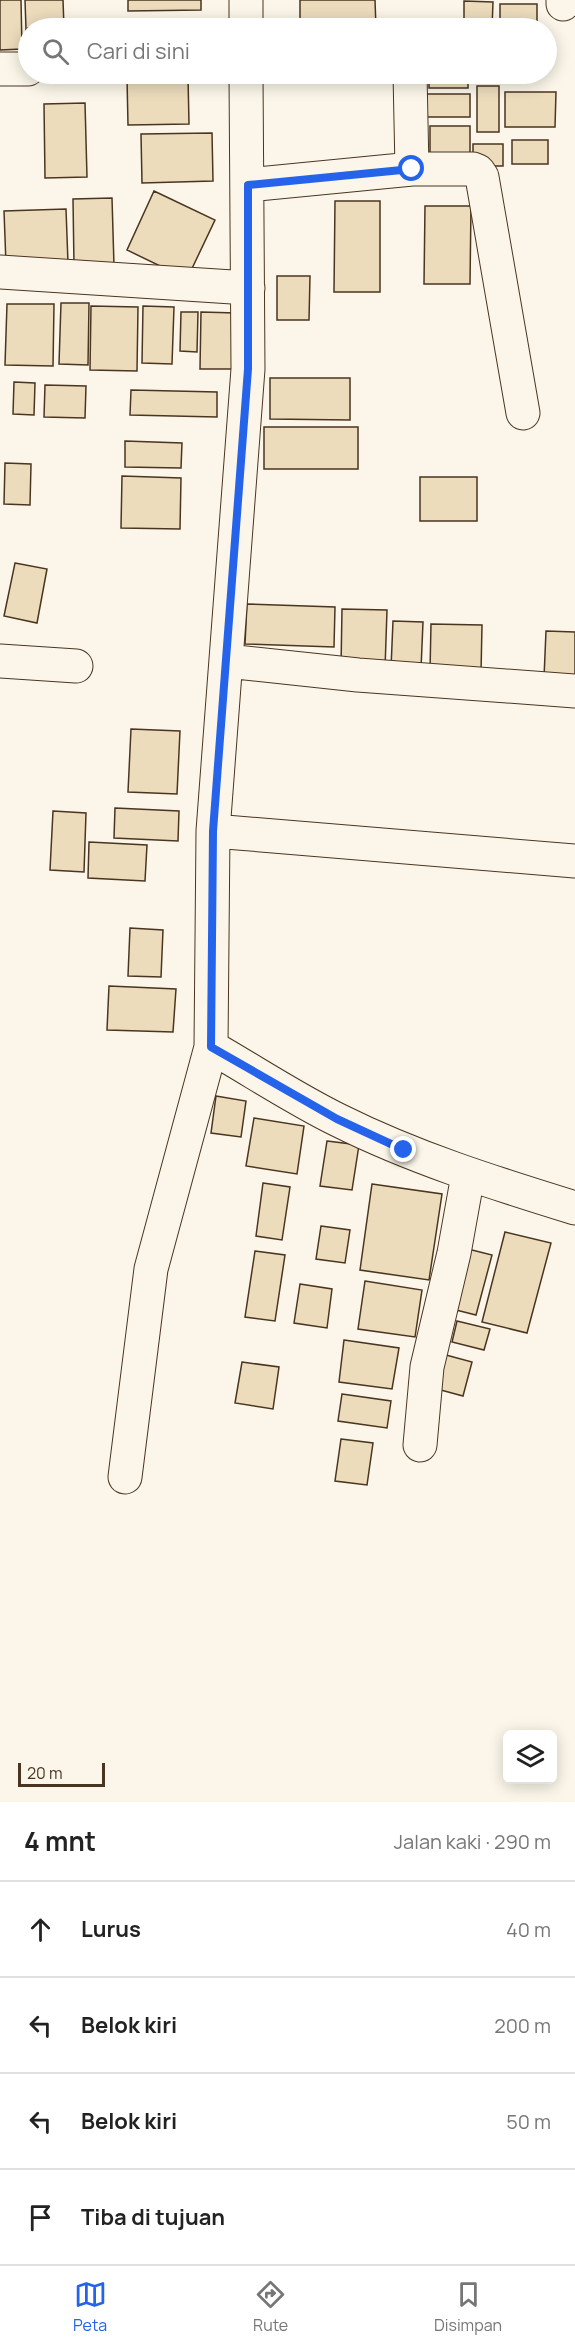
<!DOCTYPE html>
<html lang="id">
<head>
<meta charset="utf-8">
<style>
  :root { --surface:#fff; --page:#f6f6f6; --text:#222; --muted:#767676; --line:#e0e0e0; --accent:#2563eb }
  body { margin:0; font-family:Manrope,sans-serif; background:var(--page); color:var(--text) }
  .controls { position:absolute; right:18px; bottom:18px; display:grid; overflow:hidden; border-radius:9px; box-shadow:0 3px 15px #0003 }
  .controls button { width:54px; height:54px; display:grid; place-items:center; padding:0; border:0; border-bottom:2px solid var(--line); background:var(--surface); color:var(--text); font:30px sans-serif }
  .scale { position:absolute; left:18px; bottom:15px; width:87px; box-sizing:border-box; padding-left:6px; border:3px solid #4a3520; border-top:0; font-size:16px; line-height:21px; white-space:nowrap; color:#4a3520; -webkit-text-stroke:4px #fbf6e9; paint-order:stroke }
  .stop { position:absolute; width:18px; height:18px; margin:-14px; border:4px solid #2563eb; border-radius:50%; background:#fff }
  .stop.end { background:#2563eb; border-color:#fff; box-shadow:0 2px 6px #0008 }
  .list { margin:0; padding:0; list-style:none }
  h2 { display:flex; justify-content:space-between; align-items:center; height:78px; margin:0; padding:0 24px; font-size:26px }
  h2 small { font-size:20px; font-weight:400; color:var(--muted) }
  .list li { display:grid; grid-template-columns:39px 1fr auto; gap:18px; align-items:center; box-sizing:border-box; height:96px; padding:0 24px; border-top:2px solid var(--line) }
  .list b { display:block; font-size:22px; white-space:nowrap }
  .list em { font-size:20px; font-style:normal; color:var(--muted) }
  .icon { flex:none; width:33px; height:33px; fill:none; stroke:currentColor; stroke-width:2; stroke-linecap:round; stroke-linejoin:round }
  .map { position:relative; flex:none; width:575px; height:1802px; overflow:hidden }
  .search { position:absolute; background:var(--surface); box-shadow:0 3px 15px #0003; left:18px; right:18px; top:18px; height:66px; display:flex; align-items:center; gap:15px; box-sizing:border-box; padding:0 21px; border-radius:33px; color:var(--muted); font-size:22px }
  .sheet { height:462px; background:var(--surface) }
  nav { display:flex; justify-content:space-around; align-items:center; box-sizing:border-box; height:84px; border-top:2px solid var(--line); background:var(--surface); font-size:16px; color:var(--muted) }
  nav a { display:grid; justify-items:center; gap:3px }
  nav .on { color:var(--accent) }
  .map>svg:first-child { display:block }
  .building { fill:#ecdcbc; stroke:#4a3520; stroke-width:1.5 }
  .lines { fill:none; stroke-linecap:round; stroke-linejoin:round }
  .minor-casing { stroke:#4a3520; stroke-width:35 }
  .minor { stroke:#fbf6e9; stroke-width:33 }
  .route { stroke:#2563eb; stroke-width:8 }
</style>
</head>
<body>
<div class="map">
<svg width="575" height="1802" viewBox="0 0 575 1802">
  <rect width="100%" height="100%" fill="#fbf6e9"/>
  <!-- building -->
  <path class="building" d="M 0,0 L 21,0 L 22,49 L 0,50 Z
    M 25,0 L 63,0 L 64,28 L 28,28 L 28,57 L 27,58 Z
    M 128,0 L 201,0 L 201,10 L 128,11 Z
    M 300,0 L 375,0 L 376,28 L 300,28 Z
    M 464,1 L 493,2 L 492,28 L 464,28 Z
    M 500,4 L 537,4 L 537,28 L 500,28 Z
    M 203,20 L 203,28 L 126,28 L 126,21 Z
    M 429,74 L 468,74 L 468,88 L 429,88 Z
    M 188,77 L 189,124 L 128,125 L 127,78 Z
    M 477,86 L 499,86 L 499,132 L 477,132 Z
    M 505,92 L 556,92 L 555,127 L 505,127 Z
    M 424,94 L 470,94 L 470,117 L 424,117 Z
    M 85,103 L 87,177 L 45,178 L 44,104 Z
    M 430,126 L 470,126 L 470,159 L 430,159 Z
    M 212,133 L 213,181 L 142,183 L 141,134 Z
    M 512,140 L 548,140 L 548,164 L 512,164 Z
    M 473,144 L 503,144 L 503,166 L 473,166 Z
    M 154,191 L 215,220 L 187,279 L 127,250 Z
    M 112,198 L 114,266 L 74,266 L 73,199 Z
    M 335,201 L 380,201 L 380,292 L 334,292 Z
    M 425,206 L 471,206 L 470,284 L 424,284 Z
    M 66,209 L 68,263 L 6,264 L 4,211 Z
    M 277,276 L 310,276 L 309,320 L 277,320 Z
    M 61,303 L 89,303 L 88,365 L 59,364 Z
    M 7,304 L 54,304 L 53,366 L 5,365 Z
    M 91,306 L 138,307 L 137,371 L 90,370 Z
    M 143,306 L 174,307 L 172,364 L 142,363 Z
    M 181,312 L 198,312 L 197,352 L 180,351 Z
    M 201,312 L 236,313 L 235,369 L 200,369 Z
    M 270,378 L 350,378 L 350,420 L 270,419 Z
    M 14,382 L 35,383 L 34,415 L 13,414 Z
    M 45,385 L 86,386 L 85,418 L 44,417 Z
    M 131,390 L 217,392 L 217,417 L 130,415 Z
    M 264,427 L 358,427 L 358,469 L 264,469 Z
    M 125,441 L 182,443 L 181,468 L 125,467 Z
    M 5,463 L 31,464 L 30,505 L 4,504 Z
    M 122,476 L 181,478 L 180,529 L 121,528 Z
    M 420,477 L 477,477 L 477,521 L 420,521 Z
    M 15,563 L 47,569 L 37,623 L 4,616 Z
    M 247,604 L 335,607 L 334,647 L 245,644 Z
    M 342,609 L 387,610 L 385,669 L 341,667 Z
    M 393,621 L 423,622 L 421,669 L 391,668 Z
    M 431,624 L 482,625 L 481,673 L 430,671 Z
    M 546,631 L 575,632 L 575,679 L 544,678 Z
    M 131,729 L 180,731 L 177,794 L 128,792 Z
    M 115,808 L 179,811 L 178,841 L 114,838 Z
    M 53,811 L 86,813 L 84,872 L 50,870 Z
    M 89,842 L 147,845 L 145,881 L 88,878 Z
    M 130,928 L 163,930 L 161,977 L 128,976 Z
    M 109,986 L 176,989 L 173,1032 L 107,1030 Z
    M 216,1096 L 246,1101 L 241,1137 L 211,1133 Z
    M 254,1118 L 304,1126 L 297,1174 L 246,1166 Z
    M 327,1141 L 359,1145 L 352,1190 L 320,1186 Z
    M 263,1183 L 290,1187 L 282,1240 L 256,1236 Z
    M 372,1184 L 442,1194 L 429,1280 L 360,1270 Z
    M 321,1226 L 350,1230 L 345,1263 L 316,1259 Z
    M 505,1232 L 551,1243 L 527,1333 L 482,1322 Z
    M 464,1248 L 492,1255 L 476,1315 L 448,1308 Z
    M 255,1251 L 285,1255 L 275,1321 L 245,1317 Z
    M 365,1281 L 422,1290 L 415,1337 L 358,1329 Z
    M 300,1284 L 332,1289 L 327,1328 L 294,1323 Z
    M 457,1321 L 490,1329 L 484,1350 L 452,1342 Z
    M 344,1340 L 399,1348 L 392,1389 L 339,1382 Z
    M 446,1355 L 472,1362 L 463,1396 L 437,1389 Z
    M 242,1362 L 279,1367 L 273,1409 L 235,1403 Z
    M 342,1394 L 391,1401 L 387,1428 L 338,1421 Z
    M 341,1439 L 373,1443 L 367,1485 L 335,1481 Z"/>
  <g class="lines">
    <!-- minor casing -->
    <g class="minor-casing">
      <path id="minor" d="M 246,0 L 246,28
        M 563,0 L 563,4
        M 0,69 L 28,69
        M 410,74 L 412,169
        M 248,185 L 412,169 L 473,169 L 478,171 L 482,177 L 523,413
        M 0,272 L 248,288
        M 0,661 L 76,666
        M 227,661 L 358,675 L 575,691
        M 213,831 L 575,861
        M 211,1047 C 253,1071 295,1099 338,1120 C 414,1158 494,1183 575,1208
        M 420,1445 L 427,1367 L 454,1253 L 468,1175
        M 125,1477 L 151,1269 L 211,1047 L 213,831 L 248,369 L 246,74"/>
    </g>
    <!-- minor -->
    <use href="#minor" class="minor"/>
  </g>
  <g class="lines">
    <!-- route -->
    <path class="route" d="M 404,1150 L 337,1119 L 211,1047 L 213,831 L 248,369 L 248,185 L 412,169"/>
  </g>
</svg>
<div class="controls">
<button><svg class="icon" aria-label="layers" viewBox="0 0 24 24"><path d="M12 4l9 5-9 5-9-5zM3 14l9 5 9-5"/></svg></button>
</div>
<div class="scale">20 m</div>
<div class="stop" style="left:412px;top:169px"></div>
<div class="stop end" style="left:404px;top:1150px"></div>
<div class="search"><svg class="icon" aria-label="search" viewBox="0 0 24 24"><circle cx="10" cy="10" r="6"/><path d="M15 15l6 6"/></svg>Cari di sini</div>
</div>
<section class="sheet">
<h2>4 mnt<small>Jalan kaki · 290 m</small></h2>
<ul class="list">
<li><svg class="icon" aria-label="ahead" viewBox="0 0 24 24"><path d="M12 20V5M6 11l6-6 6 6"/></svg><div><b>Lurus</b></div><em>40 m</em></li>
<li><svg class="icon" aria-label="left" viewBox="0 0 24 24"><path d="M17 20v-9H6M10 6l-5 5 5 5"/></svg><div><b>Belok kiri</b></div><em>200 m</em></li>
<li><svg class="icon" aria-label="left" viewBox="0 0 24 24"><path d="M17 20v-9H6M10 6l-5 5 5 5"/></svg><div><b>Belok kiri</b></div><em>50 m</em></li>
<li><svg class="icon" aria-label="arrive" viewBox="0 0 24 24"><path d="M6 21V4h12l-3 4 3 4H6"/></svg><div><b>Tiba di tujuan</b></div></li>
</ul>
</section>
<nav>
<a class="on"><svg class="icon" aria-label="map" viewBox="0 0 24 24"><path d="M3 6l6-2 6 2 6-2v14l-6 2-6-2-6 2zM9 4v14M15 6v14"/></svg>Peta</a>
<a><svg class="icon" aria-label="directions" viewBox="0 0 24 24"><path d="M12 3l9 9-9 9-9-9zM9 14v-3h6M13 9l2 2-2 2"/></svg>Rute</a>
<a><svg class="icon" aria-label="saved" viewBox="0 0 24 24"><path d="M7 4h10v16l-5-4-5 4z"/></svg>Disimpan</a>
</nav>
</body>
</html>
